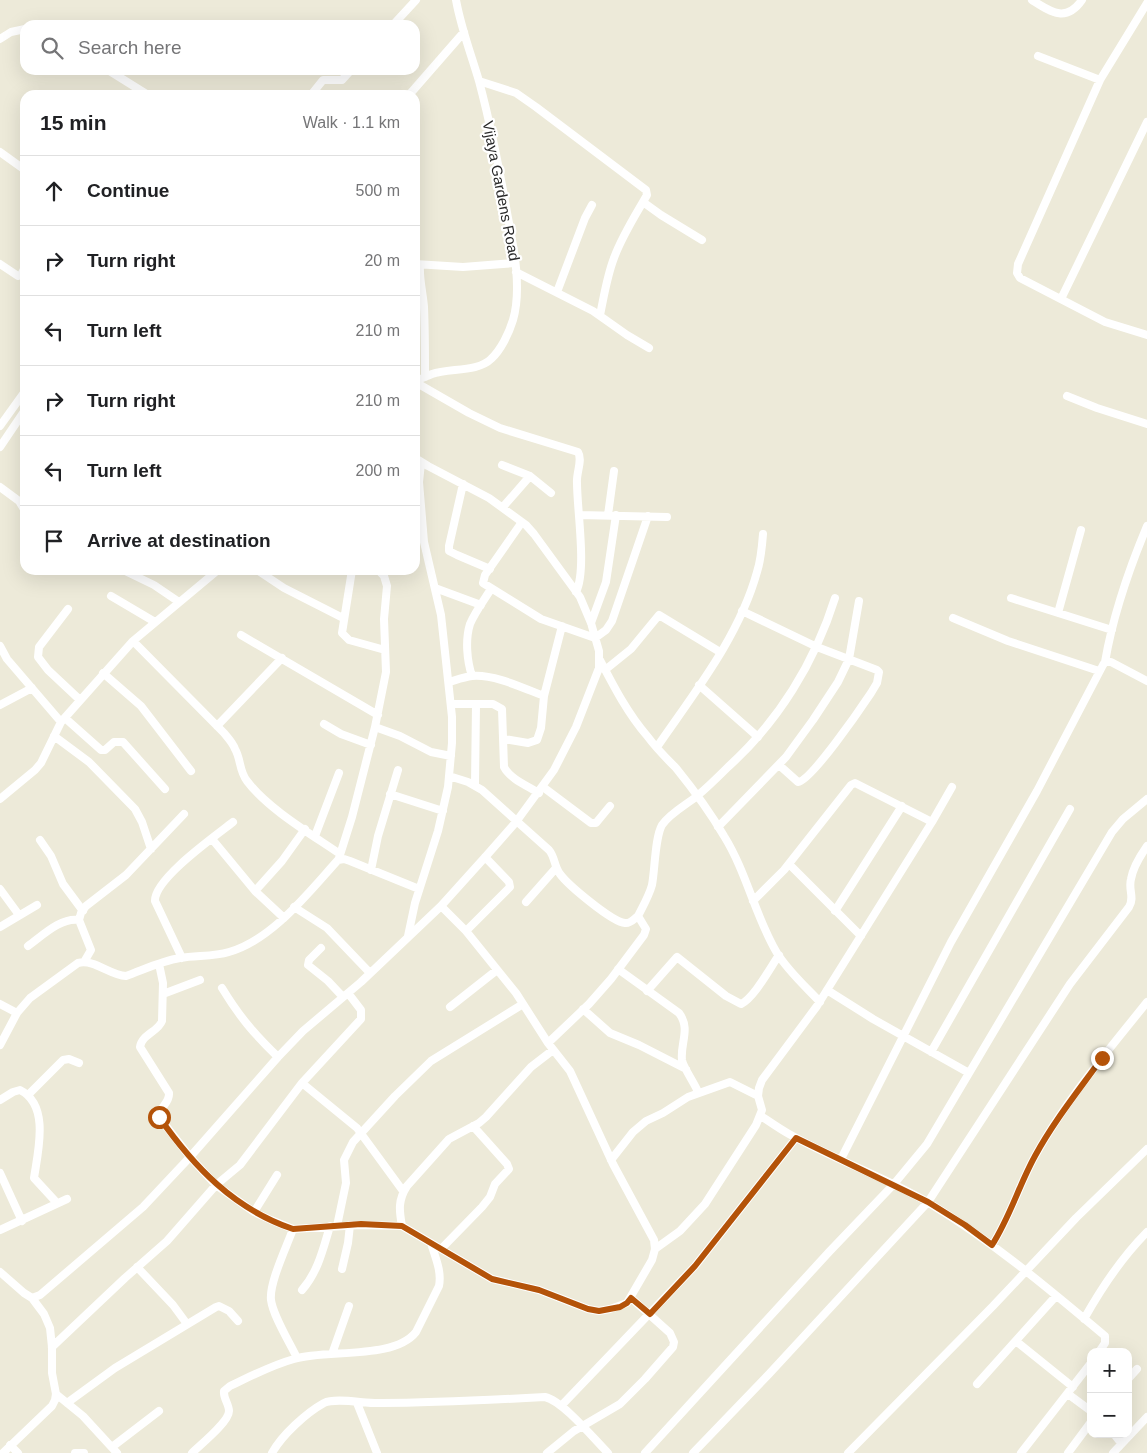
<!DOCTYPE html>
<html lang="en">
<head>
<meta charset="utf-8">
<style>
  :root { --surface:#fff; --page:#f6f6f6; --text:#202124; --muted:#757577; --line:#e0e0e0 }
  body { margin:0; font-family:Helvetica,sans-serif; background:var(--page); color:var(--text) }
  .controls { position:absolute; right:15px; bottom:15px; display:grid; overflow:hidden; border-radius:10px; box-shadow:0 5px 20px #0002 }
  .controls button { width:45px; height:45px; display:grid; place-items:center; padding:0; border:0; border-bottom:1px solid var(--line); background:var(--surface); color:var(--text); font:25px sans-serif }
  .stop { position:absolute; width:15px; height:15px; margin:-11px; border:4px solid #b45309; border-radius:50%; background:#fff }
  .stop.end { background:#b45309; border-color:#fff; box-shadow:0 1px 5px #0008 }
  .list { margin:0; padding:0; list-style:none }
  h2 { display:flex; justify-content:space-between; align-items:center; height:65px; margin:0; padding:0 20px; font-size:21px }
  h2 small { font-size:16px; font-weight:400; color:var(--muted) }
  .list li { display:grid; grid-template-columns:32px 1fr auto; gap:15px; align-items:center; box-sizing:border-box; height:70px; padding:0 20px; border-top:1px solid var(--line) }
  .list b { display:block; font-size:19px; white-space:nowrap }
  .list em { font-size:16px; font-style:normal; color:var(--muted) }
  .icon { flex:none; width:28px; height:28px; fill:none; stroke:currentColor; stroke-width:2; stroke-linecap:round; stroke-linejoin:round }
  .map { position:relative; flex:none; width:1147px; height:1453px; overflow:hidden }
  .search { position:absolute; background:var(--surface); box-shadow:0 5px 20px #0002; left:20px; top:20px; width:400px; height:55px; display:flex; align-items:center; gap:12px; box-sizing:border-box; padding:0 18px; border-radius:15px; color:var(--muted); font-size:19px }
  .panel { position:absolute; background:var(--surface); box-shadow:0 5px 20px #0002; left:20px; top:90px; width:400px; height:485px; border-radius:15px }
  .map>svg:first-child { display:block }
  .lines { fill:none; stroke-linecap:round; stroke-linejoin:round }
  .minor { stroke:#fff; stroke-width:8 }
  .route { stroke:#b45309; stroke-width:6 }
  .labels { text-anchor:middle; stroke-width:4.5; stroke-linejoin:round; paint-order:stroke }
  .street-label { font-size:15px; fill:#292929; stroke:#fff }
</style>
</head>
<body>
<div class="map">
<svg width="1147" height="1453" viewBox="0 0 1147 1453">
  <rect width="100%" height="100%" fill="#edead9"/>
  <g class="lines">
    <!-- minor -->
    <path class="minor" d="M 1032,0 C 1051,12 1066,23 1082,0
      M 1147,3 L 1100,80 L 1018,264 L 1017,273 L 1020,278 L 1105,322 L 1147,335
      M 393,25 L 416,0
      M 0,39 L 11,32 L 25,29
      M 1038,56 L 1100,80
      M 108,70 L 148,95
      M 479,81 L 516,93 L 536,107 L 646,190 L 647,195 C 635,216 622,236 614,258 C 607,276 604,296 600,315
      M 311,95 L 323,80 L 342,80 L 351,70
      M 409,95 L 464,32
      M 0,152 L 25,170
      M 643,202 L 661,215 L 702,240
      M 0,264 L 18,276 L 21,275 L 25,267
      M 415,264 L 463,267 L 515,263
      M 420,265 C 419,279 423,293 424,307 C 425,330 425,354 425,377
      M 516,272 L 593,311 L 627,335 L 649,348
      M 557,292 L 585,218 L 592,205
      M 1061,299 L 1147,122
      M 415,381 C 421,379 427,376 432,374 C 449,368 478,372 491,359 C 501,350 509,333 513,320 C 522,289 514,249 508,218 C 500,172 491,126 479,81 C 471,54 461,28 456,0
      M 415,382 L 469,413 L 500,428 L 578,452 C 583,460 576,473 577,483 C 577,510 587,570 576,592
      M 1067,396 L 1097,408 L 1147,424
      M 0,426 L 23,394
      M 0,447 L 25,410
      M 502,465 L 530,476 L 551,493
      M 463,484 L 449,546 L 449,551 L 457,555 L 490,569
      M 0,487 L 19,501 L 25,511
      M 503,507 L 530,476
      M 579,515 L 667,517
      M 608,515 L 614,471
      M 522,522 L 485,575 L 483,583 L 541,619 L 595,638 L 606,630 L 612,621 L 648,516
      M 123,570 L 154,585 L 179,602
      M 257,570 L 284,588 L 343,618
      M 352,570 L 342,633 L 349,640 L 385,650
      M 435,588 L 481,605
      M 111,596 L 155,622
      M 1011,598 L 1112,630
      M 68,609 L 39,647 L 38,657 L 48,670 L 80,700
      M 742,611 L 817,647 L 877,670 L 879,672 L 877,683 L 871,693 C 861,708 811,781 798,782 L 779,765
      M 1058,613 L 1081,530
      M 953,618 L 1008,641 L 1099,671
      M 591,623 L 606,582 L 616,515
      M 241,635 L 378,715
      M 133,641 L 224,733 C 228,738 233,743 235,749 C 241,759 239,771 247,781 C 268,809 311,834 340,854
      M 0,646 L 7,659 L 61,722
      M 600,660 C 614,687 628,714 648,737 C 656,748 666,758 676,768 C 693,789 710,812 724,836 C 747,873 755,916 777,953 C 788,971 805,986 820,1002
      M 1105,662 C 1113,615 1129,569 1147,526
      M 605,670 L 631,649 L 659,615 L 720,652
      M 103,673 L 141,706 L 191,771
      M 472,676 C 467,661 465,640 470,624 C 475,612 484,600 491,589
      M 449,682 C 456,680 464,677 472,676 C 494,674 523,688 544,696
      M 699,685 L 758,737
      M 451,704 L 493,704 L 502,709 L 504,767 C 510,779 528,786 539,793
      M 0,705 L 32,688
      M 65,718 L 101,750 L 105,750 L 114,742 L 123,742 L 165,789
      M 324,724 L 341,734 L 371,745
      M 217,726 L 282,658
      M 375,727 L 400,736 L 431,752 L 451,756
      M 54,736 L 89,762 L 135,809 L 142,822 L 151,849
      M 504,739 L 528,743 L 537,740 L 541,728 L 544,696 L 562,626
      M 657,747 C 694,693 739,637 757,572 C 761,560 762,547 763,534
      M 449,776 L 468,782 L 482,790 L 549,850 C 555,857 554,866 560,874 C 568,885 612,922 625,923 C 630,924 634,919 638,916
      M 475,785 L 476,704
      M 543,787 L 591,823 L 596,823 L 610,806
      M 390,794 L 443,811
      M 0,799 L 35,770 L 41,763 L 61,722 L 133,641 L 218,570
      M 718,827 L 786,757 L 813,720 L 838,682 L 849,659 L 859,601
      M 315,836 L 339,773
      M 212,839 L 255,891 L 284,918
      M 40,840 L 51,856 L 63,884 L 83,911
      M 339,858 L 352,817 L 375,727 L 386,672 L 384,619 L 387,586 L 384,576 L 378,570
      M 789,864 L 861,936
      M 371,870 L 378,836 L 398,770
      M 0,889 L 19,915
      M 255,891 L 282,861 L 305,829
      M 753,901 L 784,870 L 851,785 L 855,783 L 932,822
      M 526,902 L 556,868
      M 294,907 L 327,928 L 370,973
      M 835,911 L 902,806
      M 0,927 L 37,905
      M 466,931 L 510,887 L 509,882 L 485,857
      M 408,936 L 415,903 L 438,831 L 448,787 L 452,743 L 452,717 L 441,615 L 424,542 L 419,482 L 421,463
      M 28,946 C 42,936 61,917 79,920
      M 321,948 L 309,960 L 308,965 L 328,981 L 343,997
      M 182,958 L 155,901 C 154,879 214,837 233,822
      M 84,962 L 91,950 L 79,920 L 81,913 L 86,906 L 126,875 L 184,814
      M 159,964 L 163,983 L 162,1021 C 158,1032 142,1034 140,1047 L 169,1093 C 170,1103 159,1107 159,1117 L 190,1157 L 216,1185 L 254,1212 L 271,1220 L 293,1229 L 361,1225 L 402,1226 L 492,1279 L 539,1290 L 588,1309 L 599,1311 L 610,1309 L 627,1303 L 652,1260 L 655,1249 L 654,1240 L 613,1164 L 570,1071 L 548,1043 L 516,993 L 466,931 L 441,906
      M 618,969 L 679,1013 C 691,1029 680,1043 682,1060 C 683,1067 695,1084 698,1092
      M 222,988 C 239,1016 254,1034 278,1057
      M 827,990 L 873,1019 L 969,1073
      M 647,991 L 677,957 L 726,996 L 741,1004 C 754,998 770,968 779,955
      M 163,994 L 200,980
      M 0,1004 L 17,1013
      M 450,1007 L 497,970
      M 583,1009 L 610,1033 L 639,1045 L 686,1069
      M 548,1043 L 589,1004 L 611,979 L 644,935 L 646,929 L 638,916 C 643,906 649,896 652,885 C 655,869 655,837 662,825 C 670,813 686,805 697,796 C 708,787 718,777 728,767 C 778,722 815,662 835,598
      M 0,1045 L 17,1013 L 30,998 L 78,963 C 95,959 109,975 126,976 C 143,970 161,961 180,958 C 196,955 213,957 229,952 C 272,940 309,892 338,860 L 344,859 L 350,861 L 419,889
      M 931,1052 L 1070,809
      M 302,1083 L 357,1128 L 403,1191
      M 28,1095 L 63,1060 L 69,1059 L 79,1063
      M 0,1100 L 13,1092 L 20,1090 C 50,1105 38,1151 34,1178 L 57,1203
      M 761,1116 C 770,1122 780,1129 789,1134 C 835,1160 885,1177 929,1203 C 992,1241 1049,1289 1105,1336 L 1105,1343 L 1099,1352
      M 841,1159 L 951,942 L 1037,791 L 1103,665 L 1105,662 L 1111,662 L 1147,681
      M 611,1160 L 633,1132 L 646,1121 L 663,1113 L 688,1097 L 730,1082 L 758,1096
      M 0,1173 L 22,1221
      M 254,1212 L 277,1175
      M 337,1226 L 346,1183 L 344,1160 L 353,1142 L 395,1096 L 431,1061 L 523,1004
      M 402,1226 C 399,1210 398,1200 407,1186 L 449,1139 L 479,1123 L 486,1117 L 531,1067 L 553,1050
      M 293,1229 C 287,1246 269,1283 271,1300 C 273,1316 290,1343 297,1358
      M 0,1230 L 67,1199
      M 992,1245 C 1010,1217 1019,1185 1035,1156 C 1065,1101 1108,1051 1147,1002
      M 441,1249 L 482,1207 L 490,1197 L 495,1184 L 509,1169 L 507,1164 L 473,1126
      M 655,1249 L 680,1231 L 705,1204 L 756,1125 L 762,1110 L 758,1096 L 759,1088 L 762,1080 L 817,1006 L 932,822 L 952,787
      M 137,1267 L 173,1305 L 187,1324
      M 342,1269 L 348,1243 L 350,1225
      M 0,1272 L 24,1293 L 32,1298 L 40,1295 L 143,1207 L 190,1157 L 278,1057 L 303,1031 L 361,982 L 441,906 L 487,855 L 516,822 L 554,770 L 576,727 L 599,668 L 599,651 L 591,623 L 580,597 L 534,534 L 526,525 L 489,498 L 428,466 L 415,458
      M 302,1290 C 318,1272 323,1249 330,1226
      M 1084,1319 C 1102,1287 1121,1258 1147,1232
      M 1016,1341 L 1073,1387
      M 52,1347 L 125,1278 L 167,1241 L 216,1185 L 240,1165 L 302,1083 L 361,1019 L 361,1010 L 348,993
      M 332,1354 L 349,1306
      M 1128,1379 L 1137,1369
      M 977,1384 L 1056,1296
      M 56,1394 L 83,1416 L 117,1453
      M 1068,1394 L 1091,1411
      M 67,1403 L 115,1368 L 216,1307 L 219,1306 L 229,1311 L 238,1321
      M 357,1403 L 377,1453
      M 561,1406 L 695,1266 L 796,1138
      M 1114,1434 L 1121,1443
      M 10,1445 L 18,1453
      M 112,1447 L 159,1411
      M 3,1453 L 52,1406 L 55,1400 L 56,1394 L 52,1373 L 52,1347 L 50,1328 L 44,1314 L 32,1298
      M 75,1453 L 84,1453
      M 192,1453 C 200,1445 229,1422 229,1411 C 229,1404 223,1398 224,1391 L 230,1386 C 251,1376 272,1365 294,1359 C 327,1349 394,1360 416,1332 L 439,1286 C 442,1271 435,1257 431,1243
      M 272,1453 C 282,1435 306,1413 324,1403 C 336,1397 366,1404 381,1403 C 436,1403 491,1400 545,1397 C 563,1401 594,1439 608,1453
      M 547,1453 L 574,1431 L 620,1404 L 645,1379 L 673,1347 L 674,1342 L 670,1333 L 631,1298
      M 645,1453 L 829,1252 L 894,1184 L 927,1144 L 1112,832 L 1123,819 L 1147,799
      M 693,1453 L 769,1374 L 928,1202 L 1070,984 L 1129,907 C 1135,897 1128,890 1131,879 C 1133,867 1140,856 1147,846
      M 848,1453 L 993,1306 L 1076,1218 L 1147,1149
      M 1021,1453 L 1091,1363
      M 1068,1453 L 1091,1422
      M 1113,1453 L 1147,1417"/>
  </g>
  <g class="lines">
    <!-- route -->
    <path class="route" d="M 159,1117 C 194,1167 234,1209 293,1229 L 361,1224 L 402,1226 L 492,1279 L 539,1290 L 588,1309 L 599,1311 L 620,1307 L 627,1303 L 631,1298 L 650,1314 L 695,1266 L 796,1138 L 928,1202 L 965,1225 L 992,1245 C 1010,1217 1019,1185 1035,1156 C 1054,1121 1079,1090 1102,1058"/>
  </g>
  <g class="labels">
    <!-- street labels -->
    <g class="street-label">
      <text transform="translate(501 191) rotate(79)" y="5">Vijaya Gardens Road</text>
    </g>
  </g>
</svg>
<div class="controls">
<button>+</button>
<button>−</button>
</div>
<div class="stop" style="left:159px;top:1117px"></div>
<div class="stop end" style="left:1102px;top:1058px"></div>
<div class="search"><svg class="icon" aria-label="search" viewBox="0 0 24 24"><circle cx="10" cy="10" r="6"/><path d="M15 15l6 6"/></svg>Search here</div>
<section class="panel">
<h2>15 min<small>Walk · 1.1 km</small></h2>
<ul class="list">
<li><svg class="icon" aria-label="ahead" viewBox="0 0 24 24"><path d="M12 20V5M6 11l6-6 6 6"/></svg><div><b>Continue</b></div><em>500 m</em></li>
<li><svg class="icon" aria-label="right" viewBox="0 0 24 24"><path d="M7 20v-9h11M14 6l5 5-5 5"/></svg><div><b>Turn right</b></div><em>20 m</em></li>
<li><svg class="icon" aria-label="left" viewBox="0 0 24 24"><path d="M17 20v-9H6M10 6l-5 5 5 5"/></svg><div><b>Turn left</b></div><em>210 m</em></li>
<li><svg class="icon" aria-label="right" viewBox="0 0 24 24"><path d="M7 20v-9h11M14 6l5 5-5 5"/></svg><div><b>Turn right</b></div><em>210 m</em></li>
<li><svg class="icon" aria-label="left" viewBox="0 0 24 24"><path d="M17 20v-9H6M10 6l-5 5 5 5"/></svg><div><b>Turn left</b></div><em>200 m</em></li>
<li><svg class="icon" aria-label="arrive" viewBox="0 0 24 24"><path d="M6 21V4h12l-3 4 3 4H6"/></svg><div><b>Arrive at destination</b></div></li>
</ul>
</section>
</div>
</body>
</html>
